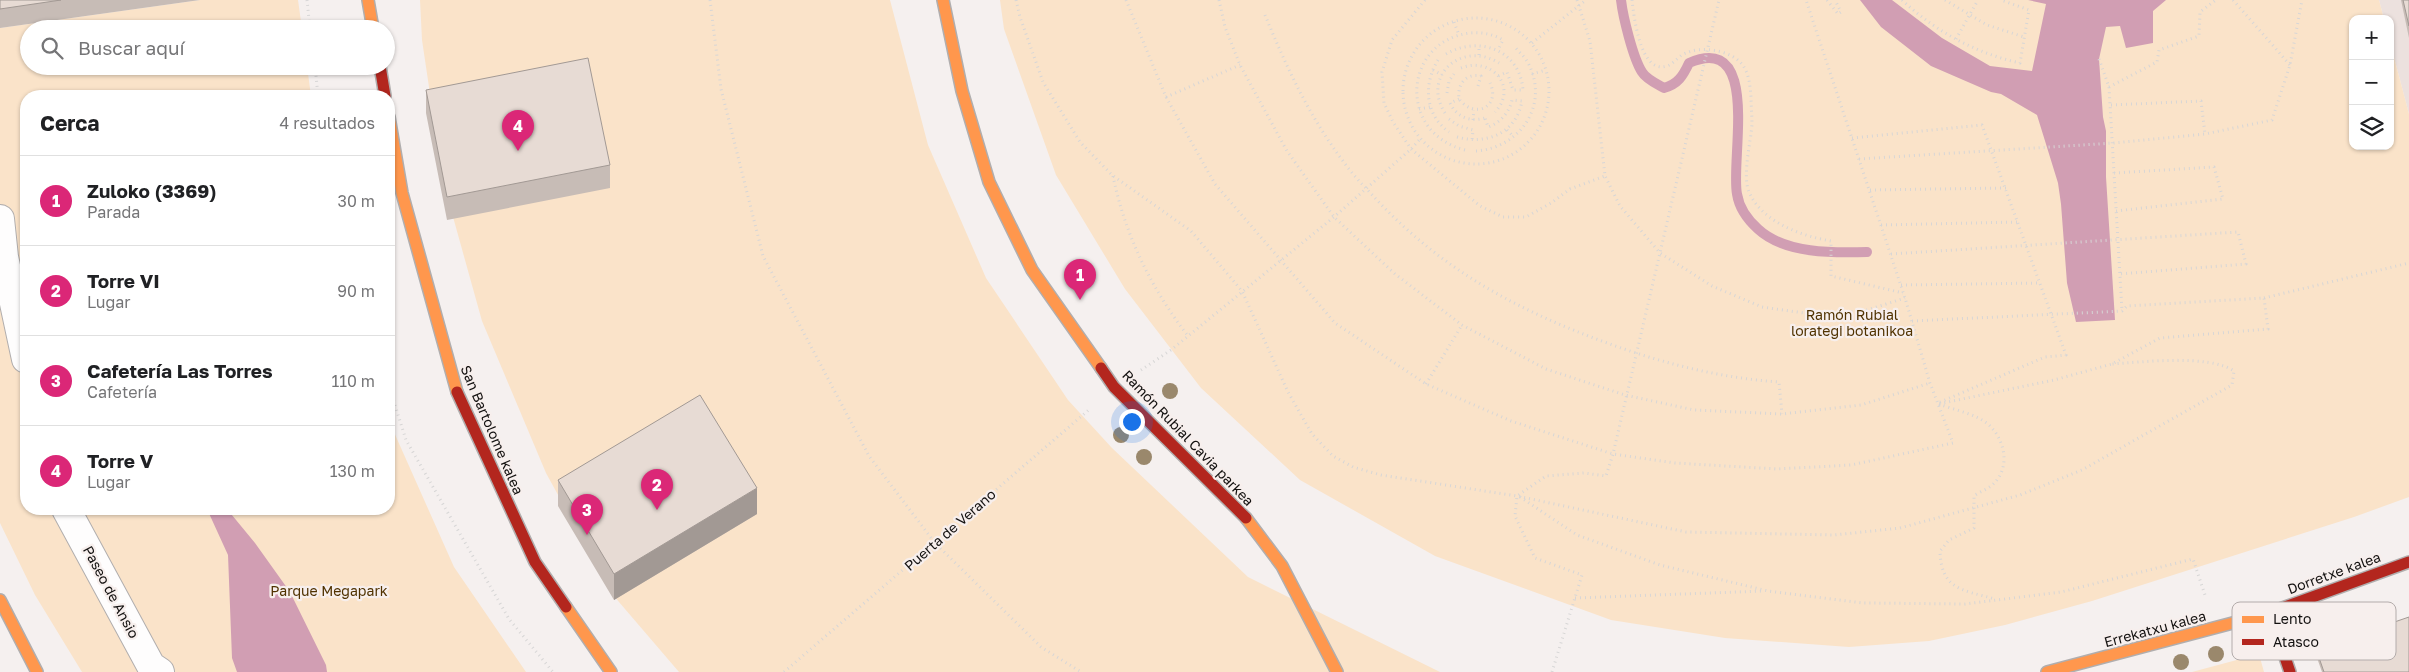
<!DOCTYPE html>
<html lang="es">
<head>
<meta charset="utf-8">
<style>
  :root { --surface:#fff; --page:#f6f6f6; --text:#202124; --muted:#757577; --line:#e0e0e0; --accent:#db2777 }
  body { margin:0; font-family:"Golos Text",sans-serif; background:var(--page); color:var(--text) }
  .controls { position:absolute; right:15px; top:15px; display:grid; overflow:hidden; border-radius:10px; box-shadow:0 1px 4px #0004 }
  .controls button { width:45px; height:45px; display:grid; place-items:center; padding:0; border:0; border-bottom:1px solid var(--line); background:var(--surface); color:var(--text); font:25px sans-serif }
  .you { position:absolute; left:1131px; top:421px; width:18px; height:18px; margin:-12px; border:4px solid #fff; border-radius:50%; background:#1a73e8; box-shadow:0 0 0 8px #1a73e833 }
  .badge { display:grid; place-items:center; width:32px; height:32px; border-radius:50%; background:var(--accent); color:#fff; font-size:16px; font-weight:700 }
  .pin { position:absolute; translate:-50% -41px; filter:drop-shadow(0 1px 2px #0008) }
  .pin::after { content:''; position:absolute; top:26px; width:18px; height:15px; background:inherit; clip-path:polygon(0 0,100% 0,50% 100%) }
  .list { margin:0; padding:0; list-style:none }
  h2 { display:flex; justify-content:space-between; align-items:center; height:65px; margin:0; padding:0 20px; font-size:21px }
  h2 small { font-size:16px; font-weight:400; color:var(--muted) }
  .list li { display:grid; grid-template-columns:32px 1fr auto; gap:15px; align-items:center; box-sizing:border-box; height:90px; padding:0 20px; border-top:1px solid var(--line) }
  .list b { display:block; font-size:19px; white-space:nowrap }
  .list p { margin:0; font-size:16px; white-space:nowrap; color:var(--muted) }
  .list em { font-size:16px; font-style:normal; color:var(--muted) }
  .icon { flex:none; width:28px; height:28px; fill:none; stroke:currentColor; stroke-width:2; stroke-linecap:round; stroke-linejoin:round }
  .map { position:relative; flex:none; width:2409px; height:672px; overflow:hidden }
  .search { position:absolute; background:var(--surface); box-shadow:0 1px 4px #0004; left:20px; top:20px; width:375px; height:55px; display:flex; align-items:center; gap:12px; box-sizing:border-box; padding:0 18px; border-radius:28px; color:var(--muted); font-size:19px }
  .panel { position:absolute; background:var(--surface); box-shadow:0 1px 4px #0004; left:20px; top:90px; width:375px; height:425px; border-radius:20px }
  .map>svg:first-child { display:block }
  .built { fill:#ece1de }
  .green { fill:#fae3c9 }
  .water { fill:#d19eb3 }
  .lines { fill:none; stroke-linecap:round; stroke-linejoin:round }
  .stream { stroke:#d19eb3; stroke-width:10 }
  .street-casing { stroke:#b1aeae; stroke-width:30 }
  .slow-casing { stroke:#b1aeae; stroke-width:14 }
  .jam-casing { stroke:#b1aeae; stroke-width:14 }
  .path { stroke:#d7d6d6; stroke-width:3; stroke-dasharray:1 4; stroke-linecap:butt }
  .street { stroke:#fefdfd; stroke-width:28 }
  .slow { stroke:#ff974d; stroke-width:11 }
  .jam { stroke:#b3261e; stroke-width:11 }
  .tree { fill:#9a886c }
  .wall { fill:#c7bcb6 }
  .shaded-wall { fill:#a29994 }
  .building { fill:#e7dbd4; stroke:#a29994 }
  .labels { text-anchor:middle; stroke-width:4.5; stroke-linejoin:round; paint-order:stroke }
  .park-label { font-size:14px; fill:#503200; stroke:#f7efed }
  .street-label { font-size:14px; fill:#131110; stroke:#f7efed }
  .key { fill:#f7efed; stroke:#b3acab; stroke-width:1 }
  .key-label { font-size:14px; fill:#131110 }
</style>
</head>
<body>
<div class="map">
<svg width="2409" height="672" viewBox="0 0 2409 672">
  <rect width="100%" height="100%" fill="#f5f0ef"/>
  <!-- built -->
  <path class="built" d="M 2379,0 L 2409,0 L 2409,114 L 2390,42 L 2390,19 L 2384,19 Z"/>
  <!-- green -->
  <path class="green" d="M 200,0 L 298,0 L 302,29 L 29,29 L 29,66 L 307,66 L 311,96 L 26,96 L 26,509 L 389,509 L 389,421 L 454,567 L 526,672 L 82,672 L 35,595 L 0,523 L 0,28 Z
    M 420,0 L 890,0 L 928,145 L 986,278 L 1068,400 L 1112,448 L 1248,577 L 1440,672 L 679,672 L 613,595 L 546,473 L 482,321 L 443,181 L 422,40 Z
    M 1000,0 L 2379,0 L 2384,19 L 2353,19 L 2353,146 L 2390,146 L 2390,42 L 2409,114 L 2409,497 L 2354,517 L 2092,601 L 2005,625 L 1929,641 L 1849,647 L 1725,638 L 1611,620 L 1435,556 L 1300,480 L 1201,388 L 1125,289 L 1056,175 L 1004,29 Z
    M 2259,654 L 2264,672 L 2192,672 Z"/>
  <!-- water -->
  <path class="water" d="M 1860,0 L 1892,0 L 1942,38 L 1990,66 L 2032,71 L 2046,4 L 2028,0 L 2166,0 L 2153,11 L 2153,43 L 2126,48 L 2120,26 L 2106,27 L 2099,59 L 2103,117 L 2106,131 L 2106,177 L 2115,320 L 2076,322 L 2067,283 L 2061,204 L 2058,183 L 2037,115 L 2001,94 L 1991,92 L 1931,66 L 1881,27 Z
    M 207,509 L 227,509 L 255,543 L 290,592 L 326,665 L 327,672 L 237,672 L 232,658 L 228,555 Z"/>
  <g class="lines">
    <!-- stream -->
    <path class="stream" d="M 1621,0 C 1623,17 1633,58 1642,72 C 1646,79 1657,84 1664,88 C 1678,84 1683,76 1689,63 C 1762,31 1730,161 1737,194 C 1739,207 1748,220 1758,229 C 1785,254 1834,253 1867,252"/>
    <!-- street casing -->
    <g class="street-casing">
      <path id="street" d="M 0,219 L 4,257 L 26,359
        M 66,509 L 151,666 L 160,672"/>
    </g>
    <!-- slow casing -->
    <g class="slow-casing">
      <path id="slow" d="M 368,0 L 373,29
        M 943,0 L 962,91 L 989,182 L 1032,270 L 1101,368
        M 389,117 L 402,193 L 457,392
        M 1246,518 L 1282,566 L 1337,672
        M 0,600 L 37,672
        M 566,607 L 611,672
        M 2047,672 L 2263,615"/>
    </g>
    <!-- jam casing -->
    <g class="jam-casing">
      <path id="jam" d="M 380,66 L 385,96
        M 1101,368 L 1114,387 L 1246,518
        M 457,392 L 535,562 L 566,607
        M 2270,613 L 2290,672
        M 2263,615 L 2409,562"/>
    </g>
    <!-- path -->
    <path class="path" d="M 307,0 L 310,29
      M 710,0 L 721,89 L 763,256 L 869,456 L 935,543 L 1041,647 L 1081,672
      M 1016,0 L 1020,17 L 1043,82 L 1080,142 L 1112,175 L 1191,231 L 1242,291 L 1288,392 L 1312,434 L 1333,456 L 1353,467 L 1381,475 L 1517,496 L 1686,532 L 1834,535 L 1900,528 L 2020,495 L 2082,470 L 2232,385 L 2234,371 C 2209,354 2142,362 2112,364
      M 1126,0 L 1166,97 L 1215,184 L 1335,323 L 1426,384 L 1511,421 L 1613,454 L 1675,463 L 1777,469 L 1851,465 L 1953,443 L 1930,383 L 1905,298 L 1806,0
      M 1219,0 L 1225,27 L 1240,65 L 1287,151 L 1334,217 L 1395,274 L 1462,325 L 1546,369 L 1625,395 L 1694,410 L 1782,414 L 1861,405 L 1930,383
      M 1425,0 L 1392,40 L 1382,72 L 1384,103 L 1393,122 L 1411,149 L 1480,206 L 1503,217 L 1526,217 L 1551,203 L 1570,189 L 1605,176
      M 1577,0 L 1590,41 L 1605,176 L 1620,206 L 1660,253 L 1712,286 L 1762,307 L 1811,314 L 1864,311 L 1905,298
      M 1632,0 C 1634,16 1640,75 1667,66 C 1674,64 1679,55 1686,53 C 1701,46 1728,50 1740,62 C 1749,71 1750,85 1751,97 C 1751,106 1752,115 1752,124 C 1751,142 1742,175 1749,192 C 1762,222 1801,236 1831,241 L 1831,276 L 1903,293
      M 1827,0 L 1838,14 L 1841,12 L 1835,0
      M 1902,0 C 1935,31 1975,53 2020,63 L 2029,10 L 2001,0
      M 1945,0 L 1987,25 L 2024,37
      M 2233,0 L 2290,65
      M 1265,15 C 1286,66 1309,116 1343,161 C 1352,174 1364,186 1375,198 C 1442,270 1518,311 1610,344 C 1665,364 1721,378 1779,382 L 1782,414
      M1403 91a73 73 0 1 1 146 0a73 73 0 1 1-146 0Z
      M 1454,22 L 1459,35
      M 1956,39 L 1978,0
      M 1532,43 L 1586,0
      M 1446,54 C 1479,35 1520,50 1523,90 L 1513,90 L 1507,72 L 1498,76
      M 1479,55 L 1479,45
      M 2099,59 L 2109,87 L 2122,311
      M 1438,60 C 1423,84 1425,115 1449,132
      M 315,66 L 318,96
      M 1461,68 C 1491,56 1519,87 1495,112
      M 1433,70 L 1442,75
      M 1532,74 L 1546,70
      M 1478,86 L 1481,76 C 1466,73 1457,84 1459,99 C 1475,120 1501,106 1490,83
      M 2109,87 L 2157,62 L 2159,50 L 2199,36 L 2200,12 L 2216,0
      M 1447,93 L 1449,81 L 1454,74
      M 1166,97 L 1240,65
      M 1459,99 L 1450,103 C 1457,118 1472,123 1488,117
      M 2111,105 L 2201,101 L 2205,134
      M 1419,109 L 1430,107
      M 1445,113 C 1421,76 1462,40 1499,63
      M 1449,119 L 1459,126 L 1473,130 L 1472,141
      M 1473,120 L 1474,110
      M 1507,130 L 1514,137
      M 1457,137 C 1486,145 1516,134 1522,101 L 1512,100 C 1509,113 1500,123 1488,127 L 1485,118
      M 1852,138 L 1982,125 L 2066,355 L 2045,357 L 1938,403
      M 1465,150 C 1397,133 1403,41 1470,33 C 1482,32 1493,34 1503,40 L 1498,50
      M 1476,151 C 1521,148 1551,103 1527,61 C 1523,55 1518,51 1514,46
      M 1859,159 L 2114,143 L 2205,134 L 2272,120 L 2290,65 L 2302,0
      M 2114,173 L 2214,167 L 2223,199 L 2116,211
      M 1113,176 C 1125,235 1151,288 1188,336
      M 1870,190 L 2006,188
      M 1881,225 L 2019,222
      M 1891,254 L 2238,232 L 2246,264 L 2119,274
      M 1901,285 L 2041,283
      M 2264,298 L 2409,263
      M 1912,321 L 2122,311 L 2127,306 L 2264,298 L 2268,329 L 2160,338 L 2112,364 L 2054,380 L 1938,404
      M 1141,370 L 1171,350 L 1334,217 L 1411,149 L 1420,139
      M 1426,384 L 1462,325
      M 389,386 L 406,440 L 509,619 L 553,672
      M 1939,404 C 1954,410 1977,414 1989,425 C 2006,441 2011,470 1991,486 C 1986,490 1979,492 1974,496 L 1974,528 L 1949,540 L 1940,551 C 1941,590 1963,590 1995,599
      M 1520,497 L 1577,535 L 1660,565 L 1768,591 L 1863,603 L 1965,604 L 2061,592 L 2193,559 L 2206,598
      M 1575,598 L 1764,591
      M 784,672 L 1091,408
      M 1552,672 L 1582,575 L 1535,558 L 1515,516 L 1517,496 L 1546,476 L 1584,473 L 1606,476 L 1613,454 L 1719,0"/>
    <!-- street -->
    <use href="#street" class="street"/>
    <!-- slow -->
    <use href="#slow" class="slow"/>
    <!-- jam -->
    <use href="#jam" class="jam"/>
  </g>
  <!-- trees -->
  <g class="tree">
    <circle cx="1170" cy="391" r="8"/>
    <circle cx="1121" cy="435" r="8"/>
    <circle cx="1144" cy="457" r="8"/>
    <circle cx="2216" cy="654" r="8"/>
    <circle cx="2181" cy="662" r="8"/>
  </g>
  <!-- wall -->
  <path class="wall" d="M 0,0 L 200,0 L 0,28 Z
    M 2401,0 L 2409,0 L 2409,38 Z
    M 426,90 L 610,165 L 610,188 L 447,220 L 426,113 Z
    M 558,480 L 757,514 L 614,600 L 558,506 Z
    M 2316,649 L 2409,672 L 2322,672 L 2316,655 Z"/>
  <!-- shaded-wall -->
  <path class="shaded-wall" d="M 757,488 L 757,514 L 614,600 L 614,574 Z"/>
  <!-- building -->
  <path class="building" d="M 0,0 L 61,0 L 0,9 Z
    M 2403,0 L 2409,0 L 2409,26 Z
    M 588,58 L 610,165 L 447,197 L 426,90 Z
    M 700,395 L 757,488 L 614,574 L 558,480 Z
    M 2409,617 L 2409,672 L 2324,672 L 2316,649 Z"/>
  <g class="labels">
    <!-- park labels -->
    <g class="park-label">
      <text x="1852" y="320">Ramón Rubial<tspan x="1852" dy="16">lorategi botanikoa</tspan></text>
      <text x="329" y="596">Parque Megapark</text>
    </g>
    <!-- street labels -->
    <g class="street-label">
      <text transform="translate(492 430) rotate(67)" y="5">San Bartolome kalea</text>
      <text transform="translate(1188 438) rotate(46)" y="5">Ramón Rubial Cavia parkea</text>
      <text transform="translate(950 530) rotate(-41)" y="5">Puerta de Verano</text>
      <text transform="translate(2334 573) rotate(-20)" y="5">Dorretxe kalea</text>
      <text transform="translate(111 592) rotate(62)" y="5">Paseo de Ansio</text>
      <text transform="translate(2155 629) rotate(-15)" y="5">Errekatxu kalea</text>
    </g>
  </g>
  <!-- legend -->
  <rect x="2232" y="602" width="164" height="58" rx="8" class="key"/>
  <rect x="2242" y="616" width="22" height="7" fill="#ff974d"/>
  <rect x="2242" y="639" width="22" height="6" fill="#b3261e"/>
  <g class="key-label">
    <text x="2273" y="624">Lento</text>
    <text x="2273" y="647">Atasco</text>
  </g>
</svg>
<div class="controls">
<button>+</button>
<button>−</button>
<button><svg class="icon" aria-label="layers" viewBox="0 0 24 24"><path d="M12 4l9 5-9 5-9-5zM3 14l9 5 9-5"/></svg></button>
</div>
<div class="you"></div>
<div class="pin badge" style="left:1080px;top:300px">1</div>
<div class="pin badge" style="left:657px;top:510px">2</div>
<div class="pin badge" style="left:587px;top:535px">3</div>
<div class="pin badge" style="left:518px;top:151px">4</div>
<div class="search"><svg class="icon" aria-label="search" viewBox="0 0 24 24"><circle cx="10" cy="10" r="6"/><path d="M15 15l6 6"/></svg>Buscar aquí</div>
<section class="panel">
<h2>Cerca<small>4 resultados</small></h2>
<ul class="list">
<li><span class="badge">1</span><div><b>Zuloko (3369)</b><p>Parada</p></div><em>30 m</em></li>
<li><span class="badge">2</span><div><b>Torre VI</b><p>Lugar</p></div><em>90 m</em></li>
<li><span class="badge">3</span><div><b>Cafetería Las Torres</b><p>Cafetería</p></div><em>110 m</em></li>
<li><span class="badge">4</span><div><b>Torre V</b><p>Lugar</p></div><em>130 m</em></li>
</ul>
</section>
</div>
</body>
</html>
